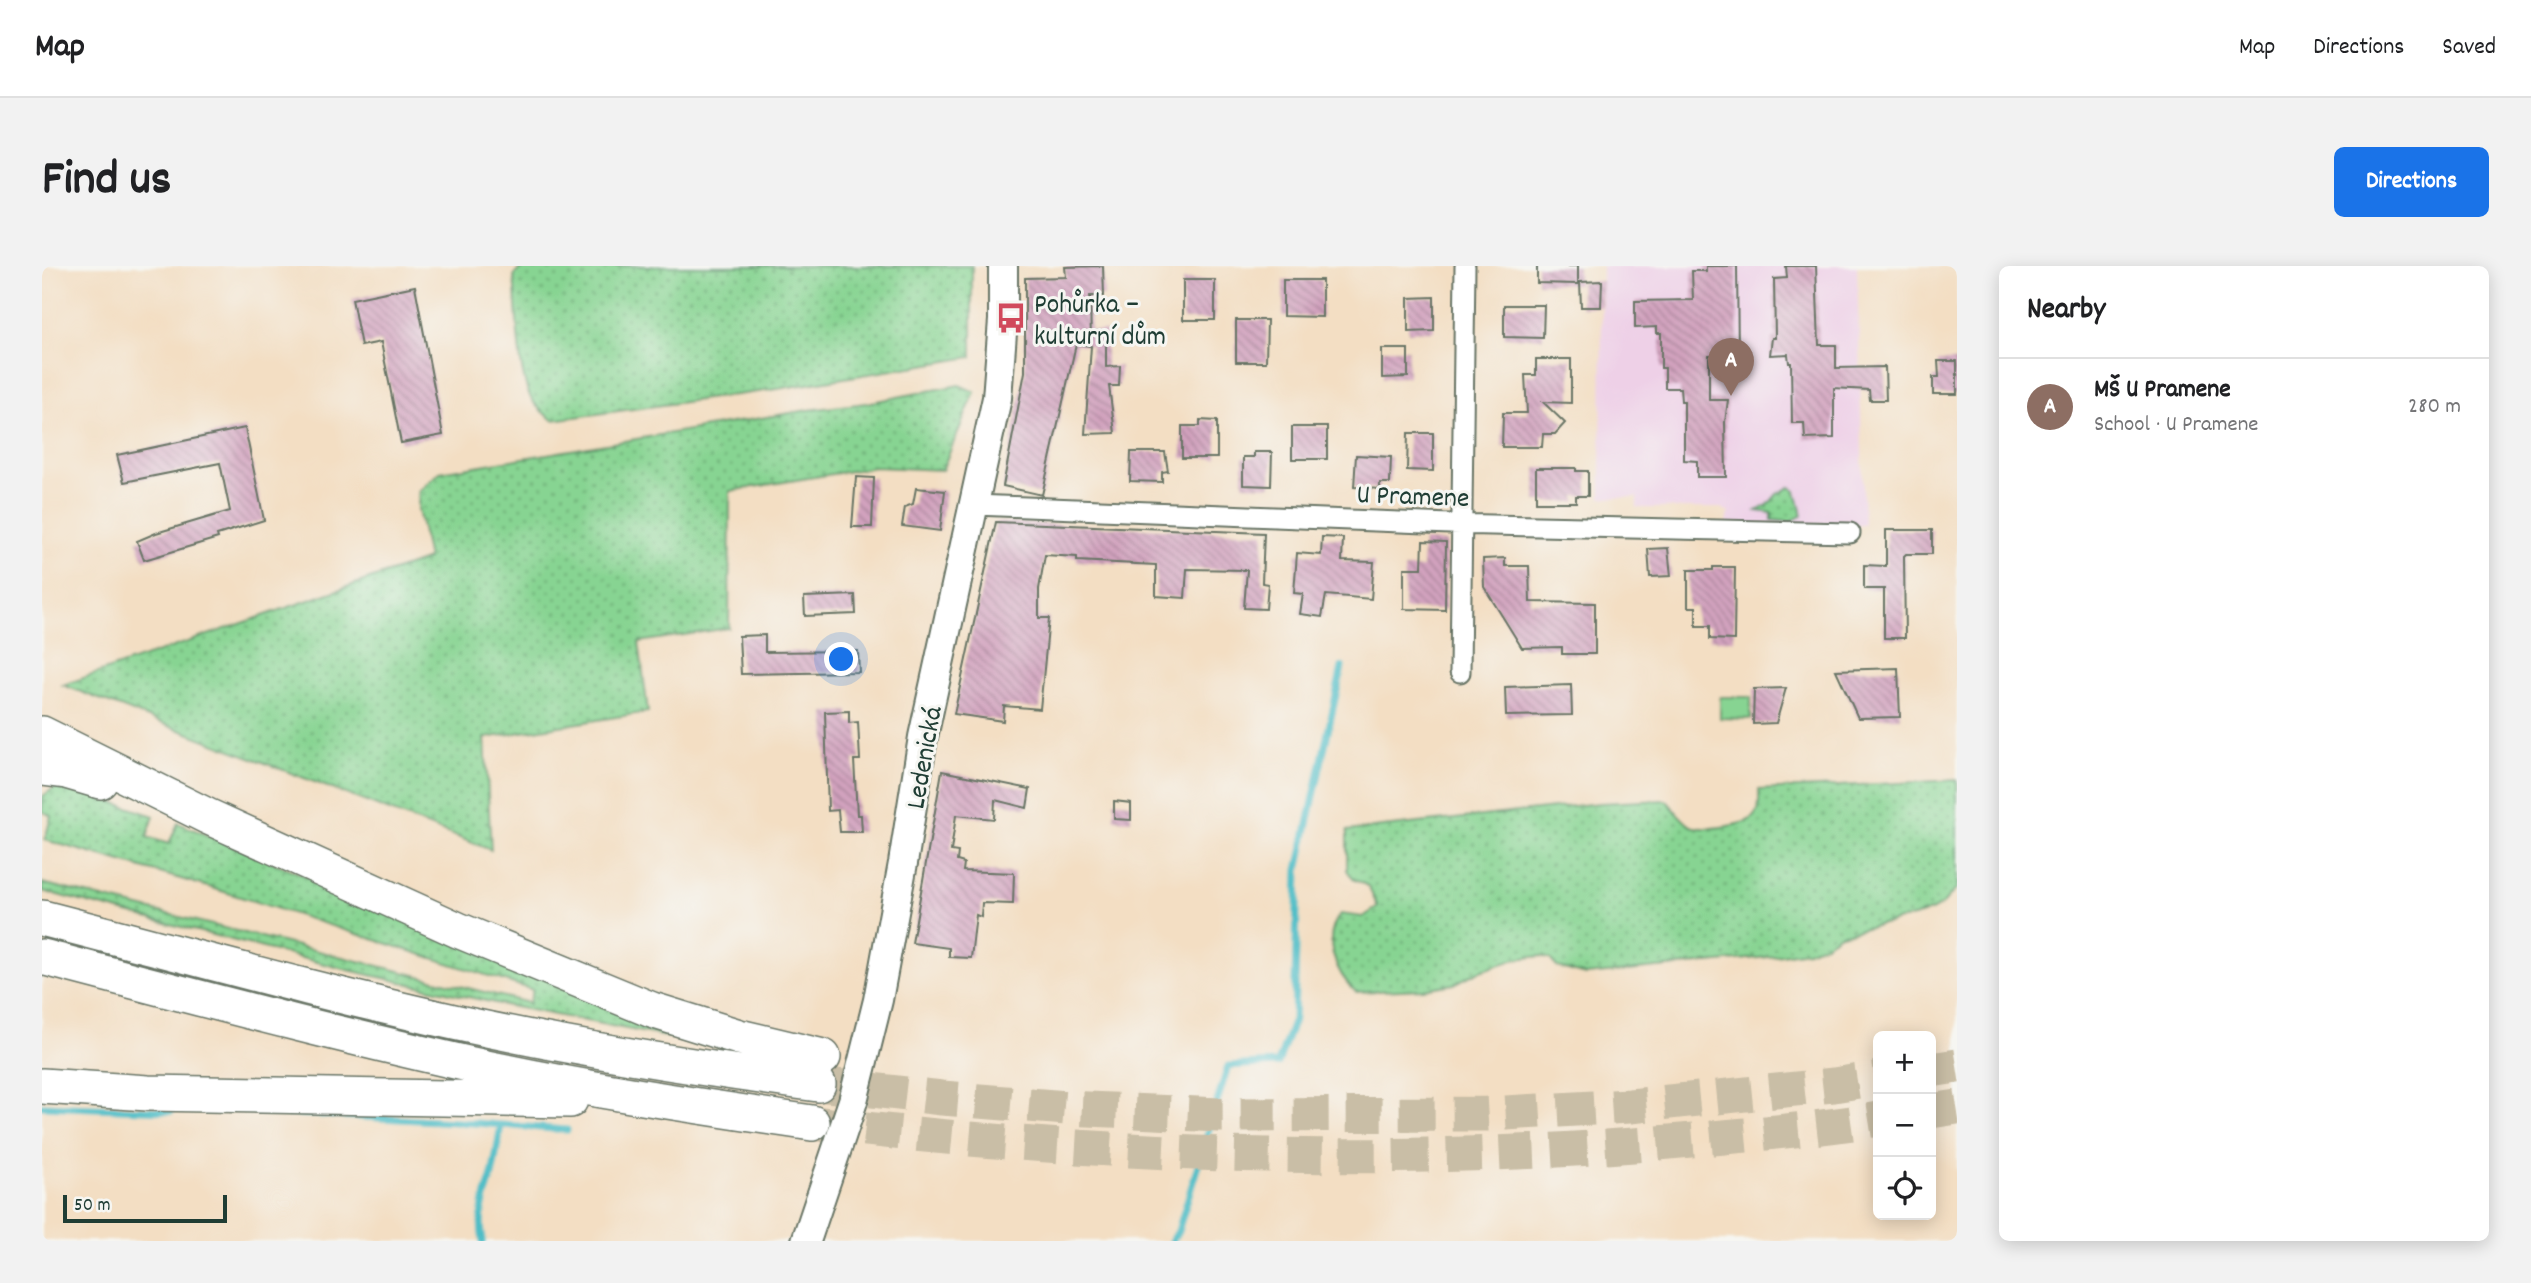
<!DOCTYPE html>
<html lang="en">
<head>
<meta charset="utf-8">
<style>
  :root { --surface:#fff; --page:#f2f2f2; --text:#202124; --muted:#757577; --line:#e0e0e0; --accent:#1a73e8 }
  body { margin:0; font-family:Dekko,sans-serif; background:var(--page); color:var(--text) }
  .controls { position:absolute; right:21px; bottom:21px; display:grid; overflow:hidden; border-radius:10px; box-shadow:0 4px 18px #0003 }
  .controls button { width:63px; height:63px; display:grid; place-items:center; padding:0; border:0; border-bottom:2px solid var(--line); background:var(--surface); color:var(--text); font:35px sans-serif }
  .scale { position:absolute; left:21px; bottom:18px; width:164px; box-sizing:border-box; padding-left:7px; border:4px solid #1f3d34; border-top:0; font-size:19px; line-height:24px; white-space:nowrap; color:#1f3d34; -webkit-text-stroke:5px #f6f6f2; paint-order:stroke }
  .you { position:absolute; left:800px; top:394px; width:24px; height:24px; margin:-18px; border:5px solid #fff; border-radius:50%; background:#1a73e8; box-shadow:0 0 0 10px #1a73e833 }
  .badge { display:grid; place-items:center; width:46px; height:46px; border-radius:50%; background:var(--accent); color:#fff; font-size:23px; font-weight:700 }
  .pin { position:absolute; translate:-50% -58px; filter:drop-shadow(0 2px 4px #0008) }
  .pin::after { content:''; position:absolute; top:37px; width:24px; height:21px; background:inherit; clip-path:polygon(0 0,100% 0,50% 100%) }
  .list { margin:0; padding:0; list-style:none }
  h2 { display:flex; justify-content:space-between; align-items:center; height:91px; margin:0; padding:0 28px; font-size:30px }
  h2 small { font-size:23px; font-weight:400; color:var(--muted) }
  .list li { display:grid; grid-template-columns:46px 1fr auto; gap:21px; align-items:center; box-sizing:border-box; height:98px; padding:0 28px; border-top:2px solid var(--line) }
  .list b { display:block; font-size:26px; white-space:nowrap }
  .list p { margin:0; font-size:23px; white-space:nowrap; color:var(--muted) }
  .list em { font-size:23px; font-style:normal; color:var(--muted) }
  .icon { flex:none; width:38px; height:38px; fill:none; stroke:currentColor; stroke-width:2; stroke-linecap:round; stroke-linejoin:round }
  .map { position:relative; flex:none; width:1915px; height:975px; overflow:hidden; border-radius:10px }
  header { display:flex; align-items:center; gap:42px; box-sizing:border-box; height:98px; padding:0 35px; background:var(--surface); border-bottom:2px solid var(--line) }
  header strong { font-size:33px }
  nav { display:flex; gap:38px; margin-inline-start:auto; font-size:24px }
  .intro { display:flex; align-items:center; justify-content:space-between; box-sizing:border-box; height:168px; padding:0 42px }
  h1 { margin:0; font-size:49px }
  .button { padding:18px 32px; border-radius:10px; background:var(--accent); color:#fff; font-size:24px; font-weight:700 }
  main { display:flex; gap:42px; padding:0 42px }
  aside { flex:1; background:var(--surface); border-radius:10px; box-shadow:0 4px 18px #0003 }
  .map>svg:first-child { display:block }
  .built { fill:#eed0e7 }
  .green { fill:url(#green-dots); stroke:#538863; stroke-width:2 }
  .pitch { fill:#87d492; stroke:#538863; stroke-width:2 }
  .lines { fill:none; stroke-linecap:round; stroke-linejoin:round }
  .stream { stroke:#4fbdc6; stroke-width:7 }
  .building { fill:url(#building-back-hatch) }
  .motorway-tunnel { stroke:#c9bea6; stroke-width:35; stroke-dasharray:35 18; stroke-linecap:butt }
  .minor-casing { stroke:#697566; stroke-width:23 }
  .secondary-casing { stroke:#697566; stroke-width:32 }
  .motorway-casing { stroke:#697566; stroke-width:38 }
  .minor { stroke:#fff; stroke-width:19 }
  .secondary { stroke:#fff; stroke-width:28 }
  .motorway { stroke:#fff; stroke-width:35 }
  .labels { text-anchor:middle; stroke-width:6; stroke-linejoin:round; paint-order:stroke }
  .poi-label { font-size:28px; fill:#1f3d34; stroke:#f6f6f2; text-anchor:start }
  .street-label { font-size:28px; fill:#1f3d34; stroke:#f6f6f2 }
</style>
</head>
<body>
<header>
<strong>Map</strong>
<nav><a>Map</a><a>Directions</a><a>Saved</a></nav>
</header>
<div class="intro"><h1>Find us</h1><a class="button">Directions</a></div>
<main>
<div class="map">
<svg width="1915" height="975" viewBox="0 0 1915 975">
  <defs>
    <pattern id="green-dots" width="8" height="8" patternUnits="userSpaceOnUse" patternTransform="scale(1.75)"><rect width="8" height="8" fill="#87d492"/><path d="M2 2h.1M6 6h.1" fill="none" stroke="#6ead78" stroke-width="1.8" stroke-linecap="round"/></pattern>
    <pattern id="building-back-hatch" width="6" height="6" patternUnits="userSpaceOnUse" patternTransform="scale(1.75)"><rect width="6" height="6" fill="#d2a2be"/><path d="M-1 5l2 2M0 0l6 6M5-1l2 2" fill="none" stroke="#aa859b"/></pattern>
  </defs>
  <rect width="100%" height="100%" fill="#f6f6f2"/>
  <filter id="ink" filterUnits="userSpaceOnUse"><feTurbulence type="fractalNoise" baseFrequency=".0143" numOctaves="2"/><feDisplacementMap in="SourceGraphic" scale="14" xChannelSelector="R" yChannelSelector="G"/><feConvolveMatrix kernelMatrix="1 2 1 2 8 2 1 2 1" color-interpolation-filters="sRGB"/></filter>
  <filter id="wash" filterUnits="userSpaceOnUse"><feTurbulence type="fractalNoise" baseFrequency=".00686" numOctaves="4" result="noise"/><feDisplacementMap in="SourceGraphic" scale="28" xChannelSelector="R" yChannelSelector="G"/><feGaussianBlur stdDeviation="1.57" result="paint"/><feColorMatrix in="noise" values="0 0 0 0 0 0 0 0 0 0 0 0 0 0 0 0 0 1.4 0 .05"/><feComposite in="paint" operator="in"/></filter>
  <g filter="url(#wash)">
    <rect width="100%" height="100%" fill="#f3dec3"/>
    <!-- built -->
    <path class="built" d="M 1560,0 L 1815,0 L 1822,259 L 1685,258 L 1687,246 L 1679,242 L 1595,242 L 1595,231 L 1559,232 Z"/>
    <!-- green -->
    <path class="green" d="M 480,0 L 930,0 L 930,91 L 723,125 L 511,154 C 502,148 493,140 488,130 C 475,103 475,42 472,10 Z
      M 917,119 L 933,126 L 900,204 L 833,201 L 688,225 L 687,362 L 597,376 L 606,446 L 443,472 L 449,584 L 21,419 L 386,293 L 376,243 L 377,225 L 398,206 L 766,144 L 824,137 Z
      M 1748,221 L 1754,225 L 1760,249 L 1749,256 L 1730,254 L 1730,247 L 1715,245 L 1726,239 L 1735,228 Z
      M 1915,514 L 1915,622 L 1901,638 L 1891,644 L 1875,650 L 1798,668 L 1781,679 L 1765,685 L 1727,691 L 1544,709 L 1515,701 L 1508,693 L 1499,690 L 1474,693 L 1435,706 L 1412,718 L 1381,723 L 1314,726 C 1294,708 1278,671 1299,648 L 1321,651 L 1336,641 L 1326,620 L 1311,613 L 1305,604 L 1305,565 L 1558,537 L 1624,534 C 1631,541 1643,559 1652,561 C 1665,564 1709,560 1715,547 C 1718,540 1717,531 1717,524 Z
      M 25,521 L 112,550 L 105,571 L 127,578 L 136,557 L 629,762 L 626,771 L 462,739 L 306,704 L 0,625 L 0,617 L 487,737 L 491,724 L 170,622 L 3,574 L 9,550 L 0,545 L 1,530 L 12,522 Z"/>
    <!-- pitch -->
    <path class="pitch" d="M 1678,431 L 1709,431 L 1709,453 L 1678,452 Z"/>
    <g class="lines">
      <!-- stream -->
      <path class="stream" d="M 0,840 L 129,845
        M 224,846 L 434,857 L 525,864
        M 441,975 C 436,947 442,935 450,909 C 454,893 456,875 459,859
        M 1130,975 L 1136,965 L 1186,800 L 1236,797 L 1252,754 L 1256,604 L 1300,401"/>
    </g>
    <g id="blocks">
      <!-- building -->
      <path class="building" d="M 1061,0 L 1062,30 L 1048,30 L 1049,76 L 1050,65 L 1064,65 L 1064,101 L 1078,100 L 1077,120 L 1067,120 L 1073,167 L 1043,168 L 1049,80 L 1034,78 L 1000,229 L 961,220 L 983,106 L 983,12 L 1024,11 L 1023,1 Z
        M 1495,0 L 1536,0 L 1536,18 L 1495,17 Z
        M 1664,0 L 1695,0 L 1696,89 L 1667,89 L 1667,134 L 1686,134 L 1683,156 L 1684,211 L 1655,211 L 1655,195 L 1642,194 L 1642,135 L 1639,135 L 1638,122 L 1623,122 L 1623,102 L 1619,102 L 1619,67 L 1615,67 L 1615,61 L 1593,62 L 1593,35 L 1651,34 L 1650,5 L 1664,5 Z
        M 1744,0 L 1774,0 L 1777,79 L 1794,79 L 1794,102 L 1843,101 L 1844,134 L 1828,134 L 1827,124 L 1792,122 L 1792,172 L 1763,173 L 1762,157 L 1750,157 L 1749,97 L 1747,97 L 1746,88 L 1728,89 L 1730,72 L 1733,72 L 1732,13 L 1745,12 Z
        M 1141,14 L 1173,14 L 1173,54 L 1141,54 Z
        M 1241,14 L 1280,14 L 1280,51 L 1241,50 Z
        M 1560,15 L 1559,41 L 1539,41 L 1538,16 Z
        M 373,20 L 401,169 L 359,177 L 339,76 L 319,80 L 310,33 Z
        M 1392,31 L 1392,65 L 1366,66 L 1366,32 Z
        M 1462,39 L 1502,39 L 1501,72 L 1462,71 Z
        M 1194,54 L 1225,54 L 1224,96 L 1194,96 Z
        M 1340,83 L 1366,83 L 1366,111 L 1340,112 Z
        M 1494,93 L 1529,93 L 1529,137 L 1501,136 L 1523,157 L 1513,168 L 1501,168 L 1500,181 L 1460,181 L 1461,147 L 1485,147 L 1483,109 L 1494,109 Z
        M 1896,95 L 1915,95 L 1915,128 L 1891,128 L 1891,111 L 1897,111 Z
        M 1158,154 L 1175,155 L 1175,192 L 1140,192 L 1140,160 L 1158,160 Z
        M 1250,161 L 1285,161 L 1285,193 L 1250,193 Z
        M 203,162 L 222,254 L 175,269 L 176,272 L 102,294 L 95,275 L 114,267 L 188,245 L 178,197 L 82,216 L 75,189 Z
        M 1366,167 L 1391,167 L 1391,205 L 1365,204 Z
        M 1089,186 L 1123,186 L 1126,205 L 1120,206 L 1120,216 L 1088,215 Z
        M 1212,186 L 1230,186 L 1229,220 L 1201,219 L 1201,191 L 1212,191 Z
        M 1314,189 L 1349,191 L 1348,217 L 1338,217 L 1338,223 L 1312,221 Z
        M 1494,202 L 1534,202 L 1534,205 L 1546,205 L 1546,230 L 1534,230 L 1534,236 L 1494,236 Z
        M 814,211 L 832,212 L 830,261 L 810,261 Z
        M 874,222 L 903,225 L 898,265 L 860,260 L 863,241 L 871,238 Z
        M 954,256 L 1222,267 L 1220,317 L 1226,318 L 1224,343 L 1202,342 L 1205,304 L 1145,303 L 1143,332 L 1114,330 L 1114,299 L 1035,295 L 1035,291 L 1003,289 L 997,323 L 997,352 L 1007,352 L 998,443 L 962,440 L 961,455 L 912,448 Z
        M 1844,264 L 1890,264 L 1890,288 L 1864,288 L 1862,290 L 1863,372 L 1842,372 L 1842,323 L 1822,323 L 1822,299 L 1844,300 Z
        M 1280,271 L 1301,272 L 1300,295 L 1332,296 L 1329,333 L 1284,329 L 1280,351 L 1258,348 L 1261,328 L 1252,327 L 1255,287 L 1279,289 Z
        M 1381,275 L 1404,276 L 1403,344 L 1362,343 L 1362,302 L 1380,302 Z
        M 1626,282 L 1629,310 L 1608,311 L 1606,283 Z
        M 1463,292 L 1463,300 L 1487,300 L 1488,336 L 1553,337 L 1553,388 L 1520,388 L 1520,381 L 1480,382 L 1442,321 L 1441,293 Z
        M 1671,301 L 1693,301 L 1692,374 L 1668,373 L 1668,360 L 1654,360 L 1654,341 L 1646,341 L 1646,304 L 1671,304 Z
        M 813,329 L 814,348 L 763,350 L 762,331 Z
        M 723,369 L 723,386 L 816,385 L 817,406 L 699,408 L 697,370 Z
        M 1856,402 L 1858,451 L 1816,452 L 1794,404 Z
        M 1529,419 L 1530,449 L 1464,450 L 1463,421 Z
        M 1744,422 L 1734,457 L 1711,458 L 1712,423 Z
        M 807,445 L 807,457 L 816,456 L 818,494 L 812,494 L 815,549 L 819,549 L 820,566 L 798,566 L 796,544 L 786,545 L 783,446 Z
        M 900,505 L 988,523 L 985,542 L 953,534 L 952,553 L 914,549 L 909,585 L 916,586 L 915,595 L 922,597 L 921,605 L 972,607 L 971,638 L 940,637 L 939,651 L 934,649 L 929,692 L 907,691 L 907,682 L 870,677 Z
        M 1072,535 L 1089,537 L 1089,554 L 1072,553 Z"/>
    </g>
  </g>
  <g filter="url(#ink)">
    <use href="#blocks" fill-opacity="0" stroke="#697566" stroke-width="2"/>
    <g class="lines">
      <!-- motorway-tunnel -->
      <path class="motorway-tunnel" d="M 1889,804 L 1915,800
        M 776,818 L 900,832 L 1025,842 L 1177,849 L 1444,848 L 1588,840 L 1792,819 L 1836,812
        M 1889,845 L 1915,841
        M 770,857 C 1070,892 1371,902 1671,872 C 1726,867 1781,862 1836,853"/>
      <!-- minor casing -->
      <g class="minor-casing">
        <path id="minor" d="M 932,239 L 1408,258 L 1808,267
          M 1418,406 L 1423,0"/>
      </g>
      <!-- secondary casing -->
      <g class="secondary-casing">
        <path id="secondary" d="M 764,975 L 811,835 L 836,734 L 861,597 L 881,471 L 955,132 L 961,54 L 961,0"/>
      </g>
      <!-- motorway casing -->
      <g class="motorway-casing">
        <path id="motorway" d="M 0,468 L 165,550 L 416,664 L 610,744 L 697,771 L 781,791
          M 0,502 L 24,505 L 58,515
          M 0,652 C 140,688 280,727 421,758 C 539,784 657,802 776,818
          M 0,691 C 142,728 283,766 426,798 C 540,823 655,840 770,857
          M 0,820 L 106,827 L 528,834"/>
      </g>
      <!-- minor -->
      <use href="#minor" class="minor"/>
      <!-- secondary -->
      <use href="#secondary" class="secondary"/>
      <!-- motorway -->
      <use href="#motorway" class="motorway"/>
    </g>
  </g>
  <!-- icons -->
  <defs>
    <g id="bus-bare" transform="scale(2.415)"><path d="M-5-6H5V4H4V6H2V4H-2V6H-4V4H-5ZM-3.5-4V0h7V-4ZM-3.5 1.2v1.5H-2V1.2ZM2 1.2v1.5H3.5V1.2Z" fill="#d1495b" stroke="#f6f6f2" stroke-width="2.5" paint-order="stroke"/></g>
  </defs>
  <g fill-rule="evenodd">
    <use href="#bus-bare" x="969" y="52"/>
  </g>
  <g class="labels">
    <!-- poi labels -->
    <g class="poi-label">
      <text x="992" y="46">Pohůrka –<tspan x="992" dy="32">kulturní dům</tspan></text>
    </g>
    <!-- street labels -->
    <g class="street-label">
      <text transform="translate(1371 228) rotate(2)" y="10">U Pramene</text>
      <text transform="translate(880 491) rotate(-80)" y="10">Ledenická</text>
    </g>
  </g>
</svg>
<div class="controls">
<button>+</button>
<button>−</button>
<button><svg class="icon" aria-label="locate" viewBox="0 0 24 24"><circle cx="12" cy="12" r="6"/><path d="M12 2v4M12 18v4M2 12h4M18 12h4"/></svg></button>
</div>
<div class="scale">50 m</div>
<div class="you"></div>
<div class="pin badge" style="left:1689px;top:130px;background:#8d6e63">A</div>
</div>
<aside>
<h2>Nearby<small></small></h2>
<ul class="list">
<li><span class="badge" style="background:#8d6e63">A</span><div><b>MŠ U Pramene</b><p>School · U Pramene</p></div><em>280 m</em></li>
</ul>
</aside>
</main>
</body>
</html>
